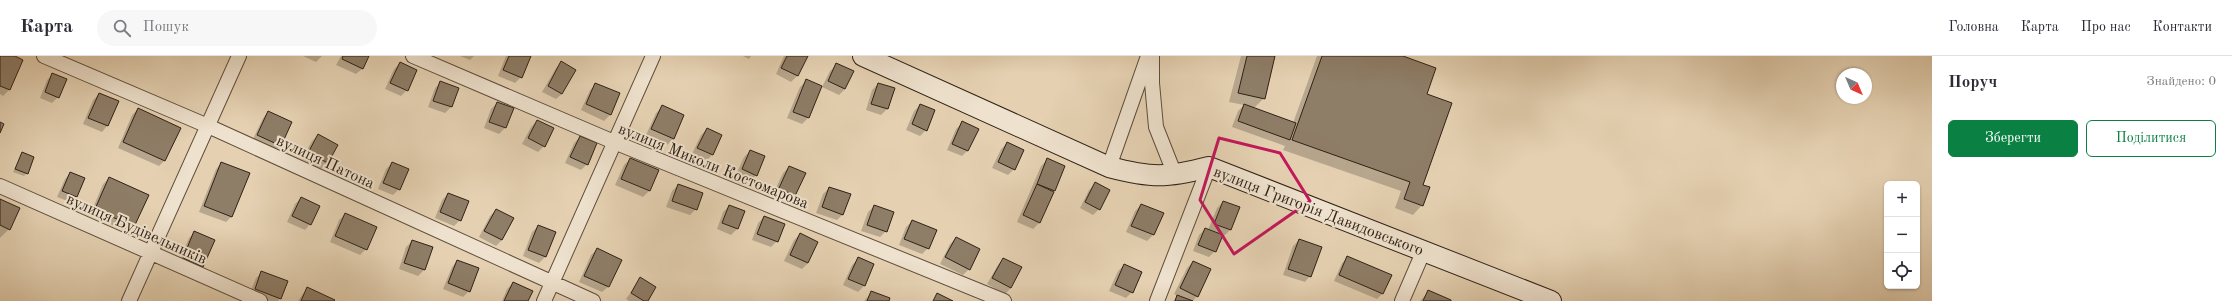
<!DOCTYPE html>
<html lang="uk">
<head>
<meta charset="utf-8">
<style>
  :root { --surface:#fff; --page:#f7f7f7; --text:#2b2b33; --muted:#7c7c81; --line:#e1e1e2; --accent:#0b8043 }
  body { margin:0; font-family:"Old Standard TT",serif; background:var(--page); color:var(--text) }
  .controls { position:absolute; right:12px; bottom:12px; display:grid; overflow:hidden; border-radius:6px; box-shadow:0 1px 3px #0004 }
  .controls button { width:36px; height:36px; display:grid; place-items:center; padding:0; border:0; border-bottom:1px solid var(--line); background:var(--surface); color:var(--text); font:20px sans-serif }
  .compass { position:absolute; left:1836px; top:12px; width:36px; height:36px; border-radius:50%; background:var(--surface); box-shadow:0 1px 3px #0004; rotate:136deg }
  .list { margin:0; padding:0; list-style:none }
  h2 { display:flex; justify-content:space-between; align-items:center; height:52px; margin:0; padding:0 16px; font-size:17px }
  h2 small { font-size:13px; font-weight:400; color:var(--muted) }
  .actions { display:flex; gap:8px; padding:12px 16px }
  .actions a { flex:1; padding:9px 0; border:1px solid var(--accent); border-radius:6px; text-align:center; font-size:14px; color:var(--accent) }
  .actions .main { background:var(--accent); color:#fff }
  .icon { flex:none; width:22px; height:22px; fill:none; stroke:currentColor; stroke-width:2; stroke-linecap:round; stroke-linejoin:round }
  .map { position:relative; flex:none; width:1932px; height:245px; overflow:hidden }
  header { display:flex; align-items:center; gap:24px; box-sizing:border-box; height:56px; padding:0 20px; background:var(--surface); border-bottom:1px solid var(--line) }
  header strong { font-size:19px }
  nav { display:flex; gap:22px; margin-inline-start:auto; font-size:14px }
  .search { width:280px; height:36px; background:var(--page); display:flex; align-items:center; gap:10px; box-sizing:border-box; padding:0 14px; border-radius:22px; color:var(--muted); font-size:15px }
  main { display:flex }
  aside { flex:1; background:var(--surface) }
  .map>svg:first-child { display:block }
  .shadow { fill:#0003 }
  .building { fill:#8e7d67; stroke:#302115 }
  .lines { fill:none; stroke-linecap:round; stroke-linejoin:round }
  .street-casing { stroke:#5d4d3c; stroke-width:16 }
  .secondary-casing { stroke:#302115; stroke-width:22 }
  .street { stroke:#eee1cd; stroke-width:14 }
  .secondary { stroke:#eee1cd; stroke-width:20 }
  .marked { fill:none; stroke:#c2185b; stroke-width:3; stroke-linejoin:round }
  .labels { text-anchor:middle; stroke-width:4; stroke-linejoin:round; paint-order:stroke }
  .street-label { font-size:16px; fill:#302115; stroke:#eee1cd }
</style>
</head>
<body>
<header>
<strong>Карта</strong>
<div class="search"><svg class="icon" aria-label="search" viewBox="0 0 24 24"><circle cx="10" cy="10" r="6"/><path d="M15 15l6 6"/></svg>Пошук</div>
<nav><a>Головна</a><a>Карта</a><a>Про нас</a><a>Контакти</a></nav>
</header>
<main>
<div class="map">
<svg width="1932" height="245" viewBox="0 0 1932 245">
  <rect width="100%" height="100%" fill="#e5d1b2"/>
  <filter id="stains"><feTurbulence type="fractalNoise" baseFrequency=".005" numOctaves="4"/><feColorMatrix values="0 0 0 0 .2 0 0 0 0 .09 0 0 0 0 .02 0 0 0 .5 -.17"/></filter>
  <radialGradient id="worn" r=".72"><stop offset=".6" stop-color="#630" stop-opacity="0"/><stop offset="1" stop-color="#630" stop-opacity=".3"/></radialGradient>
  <!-- shadow -->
  <path class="shadow" d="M 0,0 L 13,0 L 9,34 L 3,40 L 0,38 Z
    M 303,0 L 322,0 L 316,6 Z
    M 341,0 L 368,0 L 362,13 L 356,18 L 336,9 Z
    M 460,0 L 474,0 L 470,4 Z
    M 506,0 L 528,0 L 521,21 L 515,27 L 498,20 Z
    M 743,0 L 751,0 L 749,3 Z
    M 784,0 L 807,0 L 797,20 L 791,26 L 776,18 Z
    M 1241,0 L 1274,0 L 1264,42 L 1253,53 L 1293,67 L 1317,0 L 1400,0 L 1426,38 L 1422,149 L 1413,159 L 1395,152 L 1401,135 L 1283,94 L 1285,90 L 1232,71 L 1238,55 L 1244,49 L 1229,46 Z
    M 400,7 L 407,34 L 401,40 L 385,33 L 394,13 Z
    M 561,7 L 562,38 L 556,43 L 542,36 L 556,12 Z
    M 836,9 L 845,33 L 839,39 L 822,31 L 830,15 Z
    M 53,18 L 58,41 L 52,47 L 40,42 L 47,24 Z
    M 806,25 L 820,30 L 808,62 L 802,68 L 787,62 L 800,31 Z
    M 441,26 L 458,33 L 451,51 L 445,57 L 428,51 L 435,32 Z
    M 596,28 L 619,38 L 610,59 L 604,65 L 581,54 L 590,34 Z
    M 878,28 L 887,53 L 881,59 L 866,54 L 872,34 Z
    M 99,38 L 107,70 L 102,76 L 83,68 L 93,44 Z
    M 497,47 L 512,53 L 505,72 L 499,78 L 484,72 L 491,53 Z
    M 920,49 L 926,74 L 920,80 L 906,74 L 914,55 Z
    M 662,51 L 683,60 L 673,83 L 667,89 L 646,79 L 656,57 Z
    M 138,53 L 165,104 L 159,110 L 118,92 L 132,59 Z
    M 268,56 L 280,90 L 274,95 L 252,85 L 263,62 Z
    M 537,65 L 544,90 L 538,96 L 522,88 L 531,71 Z
    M 962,67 L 968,94 L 962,100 L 947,94 L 956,73 Z
    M 707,73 L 721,80 L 712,99 L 706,105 L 692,98 L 701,79 Z
    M 318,79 L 336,89 L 327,107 L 321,113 L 302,103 L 312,85 Z
    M 580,81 L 587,108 L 581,114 L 565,107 L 574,87 Z
    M 1007,87 L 1014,113 L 1008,119 L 992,112 L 1001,93 Z
    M 750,95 L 756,119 L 750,125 L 736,119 L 744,101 Z
    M 22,97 L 27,117 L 24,120 L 13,116 Z
    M 630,103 L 657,115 L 649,135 L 643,141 L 615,129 L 624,109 Z
    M 1047,104 L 1064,110 L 1039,167 L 1033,173 L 1017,166 L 1041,110 Z
    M 222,107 L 232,160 L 226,166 L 199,156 L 216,113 Z
    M 392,107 L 399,133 L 393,139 L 378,133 L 386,113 Z
    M 789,111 L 795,139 L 789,145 L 773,138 L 783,117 Z
    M 71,117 L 76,140 L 70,146 L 57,141 L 65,123 Z
    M 109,122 L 134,170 L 128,176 L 90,159 L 103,128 Z
    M 1095,128 L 1099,153 L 1093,159 L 1080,152 L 1089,134 Z
    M 678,129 L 696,153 L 690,159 L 666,151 L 672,135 Z
    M 829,132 L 843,158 L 837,164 L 816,157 L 823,138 Z
    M 448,138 L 460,164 L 454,170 L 435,162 L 442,144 Z
    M 301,142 L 310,168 L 305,174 L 287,166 L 295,148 Z
    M 0,144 L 9,173 L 0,182 Z
    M 1223,146 L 1238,151 L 1230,174 L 1224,180 L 1222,179 L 1215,195 L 1209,201 L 1193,195 L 1199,179 L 1205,173 L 1208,174 L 1217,152 Z
    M 1141,149 L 1162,158 L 1153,179 L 1147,185 L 1126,176 L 1135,155 Z
    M 729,150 L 744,156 L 737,173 L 731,179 L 717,173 L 723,156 Z
    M 874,150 L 886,175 L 880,181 L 861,175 L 868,156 Z
    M 496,154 L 502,184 L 496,190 L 479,181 L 490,160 Z
    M 345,158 L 366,193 L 360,199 L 330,186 L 339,164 Z
    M 764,161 L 777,185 L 771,191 L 752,184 L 758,167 Z
    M 912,165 L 928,192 L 922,198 L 899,189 L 906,171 Z
    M 538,170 L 545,201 L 539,207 L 523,200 L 532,176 Z
    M 195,176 L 202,210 L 196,216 L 178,208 L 189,182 Z
    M 800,178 L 808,207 L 802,213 L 784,205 L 794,184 Z
    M 956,182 L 969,213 L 963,219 L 940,208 L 950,188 Z
    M 1299,184 L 1310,220 L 1305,226 L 1283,219 L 1293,190 Z
    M 412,185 L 432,192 L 424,214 L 418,220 L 399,213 L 406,191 Z
    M 597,193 L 608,231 L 602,236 L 579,226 L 591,199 Z
    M 1348,201 L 1383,237 L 1377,243 L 1334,225 L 1342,207 Z
    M 858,203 L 873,209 L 864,230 L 858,236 L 843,229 L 852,209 Z
    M 1003,203 L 1011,232 L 1005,238 L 987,228 L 998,209 Z
    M 457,205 L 469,235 L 463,241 L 443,233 L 452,211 Z
    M 1193,206 L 1197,240 L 1193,245 L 1173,245 L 1178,240 L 1174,238 L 1187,212 Z
    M 1124,209 L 1132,236 L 1126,242 L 1109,235 L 1118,215 Z
    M 262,216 L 280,242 L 278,245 L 265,245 L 249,239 L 256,222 Z
    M 641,222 L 647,245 L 629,245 L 626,243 Z
    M 513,227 L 527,245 L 502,245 L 507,233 Z
    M 307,232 L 333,245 L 298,245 Z
    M 872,236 L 888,245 L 864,245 Z
    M 1428,236 L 1450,245 L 1420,245 Z"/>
  <!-- building -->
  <path class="building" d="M 0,0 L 15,0 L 23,4 L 10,34 L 0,30 Z
    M 343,0 L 369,0 L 363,13 L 342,3 Z
    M 509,0 L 531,0 L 522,22 L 503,14 Z
    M 787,0 L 808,0 L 798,20 L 781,12 Z
    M 1247,0 L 1275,0 L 1265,43 L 1238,37 Z
    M 1322,0 L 1403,0 L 1436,12 L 1427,38 L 1452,47 L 1423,129 L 1430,131 L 1423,150 L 1404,143 L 1410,126 L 1292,84 Z
    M 561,5 L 576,14 L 562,38 L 548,30 Z
    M 400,6 L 417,14 L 408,35 L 390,27 Z
    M 836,7 L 854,15 L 845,33 L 828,25 Z
    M 52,17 L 67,23 L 59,42 L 45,36 Z
    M 806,23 L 822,30 L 809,62 L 793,56 Z
    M 440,25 L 459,32 L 452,51 L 433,45 Z
    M 595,27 L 620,37 L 611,59 L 586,48 Z
    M 878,27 L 895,32 L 888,53 L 871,48 Z
    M 99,37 L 119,45 L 108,70 L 88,62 Z
    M 497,46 L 514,52 L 506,72 L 489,66 Z
    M 920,48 L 935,54 L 927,75 L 912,68 Z
    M 1244,48 L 1296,67 L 1290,84 L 1238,65 Z
    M 662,49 L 684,59 L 674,83 L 651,73 Z
    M 138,52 L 181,72 L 165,105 L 123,86 Z
    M 268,55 L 292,66 L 281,90 L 257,79 Z
    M 537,64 L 554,72 L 545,91 L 528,82 Z
    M 962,65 L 979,73 L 968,95 L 952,88 Z
    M 0,66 L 4,68 L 0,77 Z
    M 707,72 L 722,79 L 713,99 L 697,92 Z
    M 318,78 L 338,89 L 328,107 L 308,97 Z
    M 580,80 L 597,87 L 588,109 L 570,101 Z
    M 1007,86 L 1024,94 L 1015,114 L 998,106 Z
    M 750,94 L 765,100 L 757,120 L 742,113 Z
    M 22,96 L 34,101 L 28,118 L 15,113 Z
    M 630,102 L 659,114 L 650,135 L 621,123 Z
    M 1047,102 L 1065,110 L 1055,135 L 1037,128 Z
    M 221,106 L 250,117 L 232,161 L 204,150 Z
    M 392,106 L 409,113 L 400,134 L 383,127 Z
    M 789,110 L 806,117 L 795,140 L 779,132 Z
    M 70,116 L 85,122 L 77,141 L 62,135 Z
    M 109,121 L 149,139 L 134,171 L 95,153 Z
    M 1095,126 L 1110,134 L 1100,154 L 1085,146 Z
    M 678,128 L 703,137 L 697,154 L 672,145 Z
    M 1037,128 L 1054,136 L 1040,167 L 1023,159 Z
    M 829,131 L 851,138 L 843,159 L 822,151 Z
    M 448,137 L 469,145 L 461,165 L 440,156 Z
    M 301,141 L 320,150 L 311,169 L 292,160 Z
    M 0,143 L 20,152 L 10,174 L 0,169 Z
    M 1223,145 L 1240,151 L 1231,174 L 1214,168 Z
    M 1141,148 L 1164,157 L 1154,179 L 1131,170 Z
    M 729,149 L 745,155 L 738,173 L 722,167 Z
    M 874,149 L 894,156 L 887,176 L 867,169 Z
    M 496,153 L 514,162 L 502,184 L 484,175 Z
    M 345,157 L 377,171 L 367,194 L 335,180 Z
    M 764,160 L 785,168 L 778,186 L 757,178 Z
    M 912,164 L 937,174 L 929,193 L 904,183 Z
    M 538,169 L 556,176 L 546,201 L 528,194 Z
    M 1205,172 L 1223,179 L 1216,196 L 1198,189 Z
    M 194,175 L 215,184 L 203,211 L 183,202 Z
    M 800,177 L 818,186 L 808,207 L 790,199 Z
    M 956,181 L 980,193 L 970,214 L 945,201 Z
    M 1299,183 L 1322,191 L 1311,221 L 1288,213 Z
    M 412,184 L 433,191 L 425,214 L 404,207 Z
    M 597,192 L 622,204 L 609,231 L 584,220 Z
    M 1347,200 L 1392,219 L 1383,238 L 1339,219 Z
    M 858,201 L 874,208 L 865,230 L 848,223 Z
    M 1003,202 L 1022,211 L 1011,232 L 992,222 Z
    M 457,204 L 479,212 L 470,236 L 448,227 Z
    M 1193,205 L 1211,213 L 1198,241 L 1180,232 Z
    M 1124,208 L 1142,216 L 1133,237 L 1115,229 Z
    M 261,215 L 288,225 L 281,243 L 255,233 Z
    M 640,221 L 656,231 L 648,245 L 644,245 L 631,237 Z
    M 513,226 L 533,235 L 528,245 L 504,245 Z
    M 307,231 L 335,244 L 334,245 L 301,245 Z
    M 1428,234 L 1451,244 L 1451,245 L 1423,245 Z
    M 871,235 L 890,242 L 889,245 L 867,245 Z
    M 937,237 L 953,245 L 933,245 Z
    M 1177,239 L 1193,245 L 1175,245 Z"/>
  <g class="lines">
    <!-- street casing -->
    <g class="street-casing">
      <path id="street" d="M 44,0 L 208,70 L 593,245
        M 413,0 L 614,86 L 1004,245
        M 1152,0 L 1152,27 L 1156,71 L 1175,119
        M 1109,111 L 1148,0
        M 0,130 L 260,245
        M 129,245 L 239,0
        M 544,245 L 653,0
        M 1157,245 L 1209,111
        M 1402,245 L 1424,194"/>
    </g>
    <!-- secondary casing -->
    <g class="secondary-casing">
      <path id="secondary" d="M 863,0 L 1109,111 C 1151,122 1167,122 1209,111 L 1551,245"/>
    </g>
    <!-- street -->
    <use href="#street" class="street"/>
    <!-- secondary -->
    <use href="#secondary" class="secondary"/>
  </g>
  <!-- marked area -->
  <path class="marked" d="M 1219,82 L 1280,97 L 1310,145 L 1234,198 L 1200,144 Z"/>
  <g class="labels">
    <!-- street labels -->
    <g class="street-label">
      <text transform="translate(326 105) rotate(25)" y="6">вулиця Патона</text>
      <text transform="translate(714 109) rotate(22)" y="6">вулиця Миколи Костомарова</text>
      <text transform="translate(1319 154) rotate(21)" y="6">вулиця Григорія Давидовського</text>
      <text transform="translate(137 172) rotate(24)" y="6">вулиця Будівельників</text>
    </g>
  </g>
  <rect width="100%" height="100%" filter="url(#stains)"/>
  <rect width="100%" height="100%" fill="url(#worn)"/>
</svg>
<div class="controls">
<button>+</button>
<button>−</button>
<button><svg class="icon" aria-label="locate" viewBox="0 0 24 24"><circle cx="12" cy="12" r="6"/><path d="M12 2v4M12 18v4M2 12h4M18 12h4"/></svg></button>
</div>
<svg class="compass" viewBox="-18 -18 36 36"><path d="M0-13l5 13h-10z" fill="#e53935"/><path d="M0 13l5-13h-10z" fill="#7c7c81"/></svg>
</div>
<aside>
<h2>Поруч<small>Знайдено: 0</small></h2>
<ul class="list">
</ul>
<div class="actions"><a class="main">Зберегти</a><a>Поділитися</a></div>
</aside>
</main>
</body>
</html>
